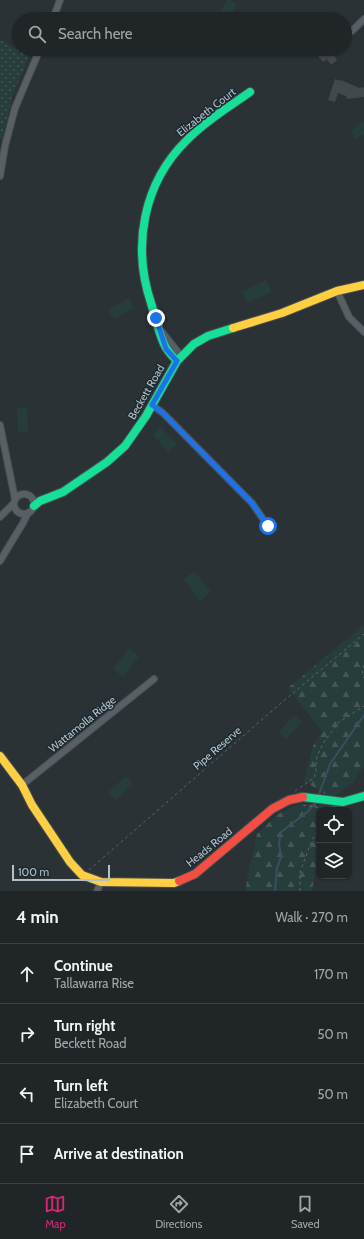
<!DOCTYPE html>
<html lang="en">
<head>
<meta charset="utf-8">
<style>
  :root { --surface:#202628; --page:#2d3234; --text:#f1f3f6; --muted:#a2a5a8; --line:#3d4345; --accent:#db2777 }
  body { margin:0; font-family:Cabin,sans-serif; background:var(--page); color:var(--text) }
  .controls { position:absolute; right:12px; bottom:12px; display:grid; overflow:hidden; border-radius:8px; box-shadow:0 1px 3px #0004 }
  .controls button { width:36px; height:36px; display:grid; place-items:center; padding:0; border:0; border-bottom:1px solid var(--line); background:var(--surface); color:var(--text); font:20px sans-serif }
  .scale { position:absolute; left:12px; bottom:10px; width:98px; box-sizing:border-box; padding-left:4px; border:2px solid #b3c0c8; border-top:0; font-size:11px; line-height:14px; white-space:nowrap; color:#b3c0c8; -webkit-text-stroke:3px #1d2a31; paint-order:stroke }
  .stop { position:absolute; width:12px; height:12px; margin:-9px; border:3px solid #1a73e8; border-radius:50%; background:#fff }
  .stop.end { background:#1a73e8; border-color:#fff; box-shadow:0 1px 4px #0008 }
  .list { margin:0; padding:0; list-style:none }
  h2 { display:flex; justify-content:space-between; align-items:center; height:52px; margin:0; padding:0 16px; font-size:17px }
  h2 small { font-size:13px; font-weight:400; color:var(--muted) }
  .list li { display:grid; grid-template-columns:26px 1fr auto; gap:12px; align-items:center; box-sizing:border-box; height:60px; padding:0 16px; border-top:1px solid var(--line) }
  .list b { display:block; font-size:15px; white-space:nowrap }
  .list p { margin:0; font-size:13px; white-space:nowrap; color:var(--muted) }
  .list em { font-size:13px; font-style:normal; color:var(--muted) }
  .icon { flex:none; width:22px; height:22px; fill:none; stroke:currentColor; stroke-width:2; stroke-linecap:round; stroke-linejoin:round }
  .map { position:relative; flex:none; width:364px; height:891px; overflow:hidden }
  .search { position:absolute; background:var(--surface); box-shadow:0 1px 3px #0004; left:12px; right:12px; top:12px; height:44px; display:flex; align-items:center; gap:10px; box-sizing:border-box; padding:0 14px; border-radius:22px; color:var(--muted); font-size:15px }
  .sheet { height:292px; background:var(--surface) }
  nav { display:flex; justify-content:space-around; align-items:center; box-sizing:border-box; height:56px; border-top:1px solid var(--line); background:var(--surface); font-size:11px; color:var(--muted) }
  nav a { display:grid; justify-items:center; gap:2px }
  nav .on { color:var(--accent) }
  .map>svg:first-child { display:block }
  .grass { fill:#273d3b }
  .forest { fill:url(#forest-firs) }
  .park { fill:url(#park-dots) }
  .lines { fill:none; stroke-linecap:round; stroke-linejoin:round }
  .stream { stroke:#37505f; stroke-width:2 }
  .building { fill:#42494c }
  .street-casing { stroke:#484e51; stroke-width:8 }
  .fast-casing { stroke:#484e51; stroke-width:10 }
  .slow-casing { stroke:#484e51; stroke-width:10 }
  .jam-casing { stroke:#484e51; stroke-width:10 }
  .path { stroke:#5d6468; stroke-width:1; stroke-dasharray:3 3; stroke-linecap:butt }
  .street { stroke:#596065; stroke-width:6 }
  .fast { stroke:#16e098; stroke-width:8 }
  .slow { stroke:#ffcf43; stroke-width:8 }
  .jam { stroke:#f24e42; stroke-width:8 }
  .route { stroke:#1a73e8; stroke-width:5 }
  .labels { text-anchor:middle; stroke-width:3; stroke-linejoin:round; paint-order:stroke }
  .street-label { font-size:11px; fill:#b3c0c8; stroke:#1d2a31 }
</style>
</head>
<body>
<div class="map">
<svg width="364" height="891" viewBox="0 0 364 891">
  <defs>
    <pattern id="forest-firs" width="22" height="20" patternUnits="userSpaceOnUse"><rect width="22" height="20" fill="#273d3b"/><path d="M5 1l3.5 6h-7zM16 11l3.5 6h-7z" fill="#445756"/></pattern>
    <pattern id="park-dots" width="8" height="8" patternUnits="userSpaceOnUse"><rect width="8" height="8" fill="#273d3b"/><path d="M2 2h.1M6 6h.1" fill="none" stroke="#445756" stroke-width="1.8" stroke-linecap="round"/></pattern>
  </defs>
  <rect width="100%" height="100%" fill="#2a3236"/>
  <!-- grass -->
  <path class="grass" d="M 227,0 L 231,0 L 237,4 L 228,19 L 218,19 L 216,18 Z
    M 364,120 L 364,134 L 356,139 L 350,131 Z
    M 266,280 L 272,292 L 247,303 L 242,291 Z
    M 129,298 L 134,308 L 114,319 L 108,310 Z
    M 17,408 L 27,408 L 28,431 L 18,432 Z
    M 161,427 L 177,444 L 168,452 L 153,435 Z
    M 194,571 L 211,592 L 200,601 L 184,579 Z
    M 129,648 L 139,656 L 123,677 L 113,669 Z
    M 294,715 L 302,722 L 286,739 L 278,732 Z
    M 126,776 L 133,784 L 116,800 L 108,792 Z"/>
  <!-- forest -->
  <path class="forest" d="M 364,625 L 364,765 L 353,783 L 333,797 L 323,793 L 304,781 L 313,746 L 322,732 L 288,688 Z
    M 300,804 L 347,806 L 341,810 L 319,810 L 319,860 L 315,872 L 312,891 L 246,891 L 247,878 L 257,834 L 278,814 Z"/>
  <!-- park -->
  <path class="park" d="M 0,39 L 29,57 L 13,94 L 2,139 L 0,136 Z"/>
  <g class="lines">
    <!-- stream -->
    <path class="stream" d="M 318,797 L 330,764 L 364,715
      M 275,891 L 277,868 L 281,857 L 279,843 L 281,832 L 306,813 L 317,802"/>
  </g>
  <!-- building -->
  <path class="building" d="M 312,49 L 335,49 L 332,52 L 337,60 L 331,65 L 327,59 L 323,62 Z
    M 335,79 L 341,81 L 341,80 L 359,88 L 364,87 L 364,97 L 347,99 L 346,96 L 338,93 L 335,102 L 328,100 Z"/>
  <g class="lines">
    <!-- street casing -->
    <g class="street-casing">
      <path id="street" d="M 53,19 L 60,0
        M 352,31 L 364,19
        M 0,176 L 5,146 L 15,108 L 40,49
        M 337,291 L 349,317 L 364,332
        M 162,332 L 181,356
        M 152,405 L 163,413 L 252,503 L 268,526
        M 0,425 L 15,499
        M14 504a10 10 0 1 1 20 0a10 10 0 1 1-20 0Z
        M 0,517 L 14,503
        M 0,561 L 23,523 L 28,513
        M 22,785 L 154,679
        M 97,891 L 101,882"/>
    </g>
    <!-- fast casing -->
    <g class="fast-casing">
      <path id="fast" d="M 177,361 C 172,356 167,351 164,344 C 159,333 155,316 151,303 C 132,246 143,183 187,140 C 205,121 229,107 250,92
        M 34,506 L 40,501 L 63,492 L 107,462 L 125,446 L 146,416 L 177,361 L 194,344 L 208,336 L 233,328
        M 303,797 L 343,802 L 364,796"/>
    </g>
    <!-- slow casing -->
    <g class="slow-casing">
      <path id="slow" d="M 233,328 L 282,313 L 337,291 L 364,285
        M 0,756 L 22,785 L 32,805 L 70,862 L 82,875 L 101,882 L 174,883 L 179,881"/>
    </g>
    <!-- jam casing -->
    <g class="jam-casing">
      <path id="jam" d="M 179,881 L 195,874 L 272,809 L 289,800 L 303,797"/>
    </g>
    <!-- path -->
    <path class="path" d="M 364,665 L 362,673 L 364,678
      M 295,791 L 314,778 L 316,770 L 316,764 L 317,756 L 324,742 L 339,722 L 364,706
      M 303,805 L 334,810
      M 89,870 L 281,703 L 364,634
      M 300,891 L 300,872 L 312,840 L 319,829"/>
    <!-- street -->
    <use href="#street" class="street"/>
    <!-- fast -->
    <use href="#fast" class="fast"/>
    <!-- slow -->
    <use href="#slow" class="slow"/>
    <!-- jam -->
    <use href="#jam" class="jam"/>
  </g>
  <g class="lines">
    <!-- route -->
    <path class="route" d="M 156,318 L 166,349 L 177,361 L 152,405 L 163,413 L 252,503 L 268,526"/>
  </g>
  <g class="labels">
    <!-- street labels -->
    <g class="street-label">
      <text transform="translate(206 112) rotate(-38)" y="4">Elizabeth Court</text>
      <text transform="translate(146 392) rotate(-60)" y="4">Beckett Road</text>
      <text transform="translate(82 724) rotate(-39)" y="4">Wattamolla Ridge</text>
      <text transform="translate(217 748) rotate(-41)" y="4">Pipe Reserve</text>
      <text transform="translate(209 847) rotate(-39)" y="4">Heads Road</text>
    </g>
  </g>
</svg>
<div class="controls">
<button><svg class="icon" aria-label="locate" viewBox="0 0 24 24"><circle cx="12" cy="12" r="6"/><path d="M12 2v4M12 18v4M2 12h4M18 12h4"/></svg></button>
<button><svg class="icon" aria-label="layers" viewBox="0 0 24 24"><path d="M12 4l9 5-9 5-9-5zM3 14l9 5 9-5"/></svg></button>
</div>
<div class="scale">100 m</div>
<div class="stop" style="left:268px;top:526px"></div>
<div class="stop end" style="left:156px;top:318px"></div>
<div class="search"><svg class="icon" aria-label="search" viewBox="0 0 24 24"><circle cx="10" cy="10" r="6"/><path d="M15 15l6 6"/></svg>Search here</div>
</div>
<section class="sheet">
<h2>4 min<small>Walk · 270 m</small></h2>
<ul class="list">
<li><svg class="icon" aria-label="ahead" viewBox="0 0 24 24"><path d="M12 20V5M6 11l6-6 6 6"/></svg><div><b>Continue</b><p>Tallawarra Rise</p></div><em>170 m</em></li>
<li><svg class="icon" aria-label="right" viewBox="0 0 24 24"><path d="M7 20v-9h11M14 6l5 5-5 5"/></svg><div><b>Turn right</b><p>Beckett Road</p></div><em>50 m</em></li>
<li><svg class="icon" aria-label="left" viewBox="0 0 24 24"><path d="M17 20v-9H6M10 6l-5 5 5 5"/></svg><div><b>Turn left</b><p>Elizabeth Court</p></div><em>50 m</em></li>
<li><svg class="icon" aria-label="arrive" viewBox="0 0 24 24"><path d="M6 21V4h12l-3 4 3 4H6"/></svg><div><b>Arrive at destination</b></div></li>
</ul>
</section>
<nav>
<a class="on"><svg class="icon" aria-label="map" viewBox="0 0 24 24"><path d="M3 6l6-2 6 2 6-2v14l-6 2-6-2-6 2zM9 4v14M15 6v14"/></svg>Map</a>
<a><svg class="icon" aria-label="directions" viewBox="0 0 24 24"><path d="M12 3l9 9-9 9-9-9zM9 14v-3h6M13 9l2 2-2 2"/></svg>Directions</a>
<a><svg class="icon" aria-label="saved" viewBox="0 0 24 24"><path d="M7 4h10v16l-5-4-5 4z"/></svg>Saved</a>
</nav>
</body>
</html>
